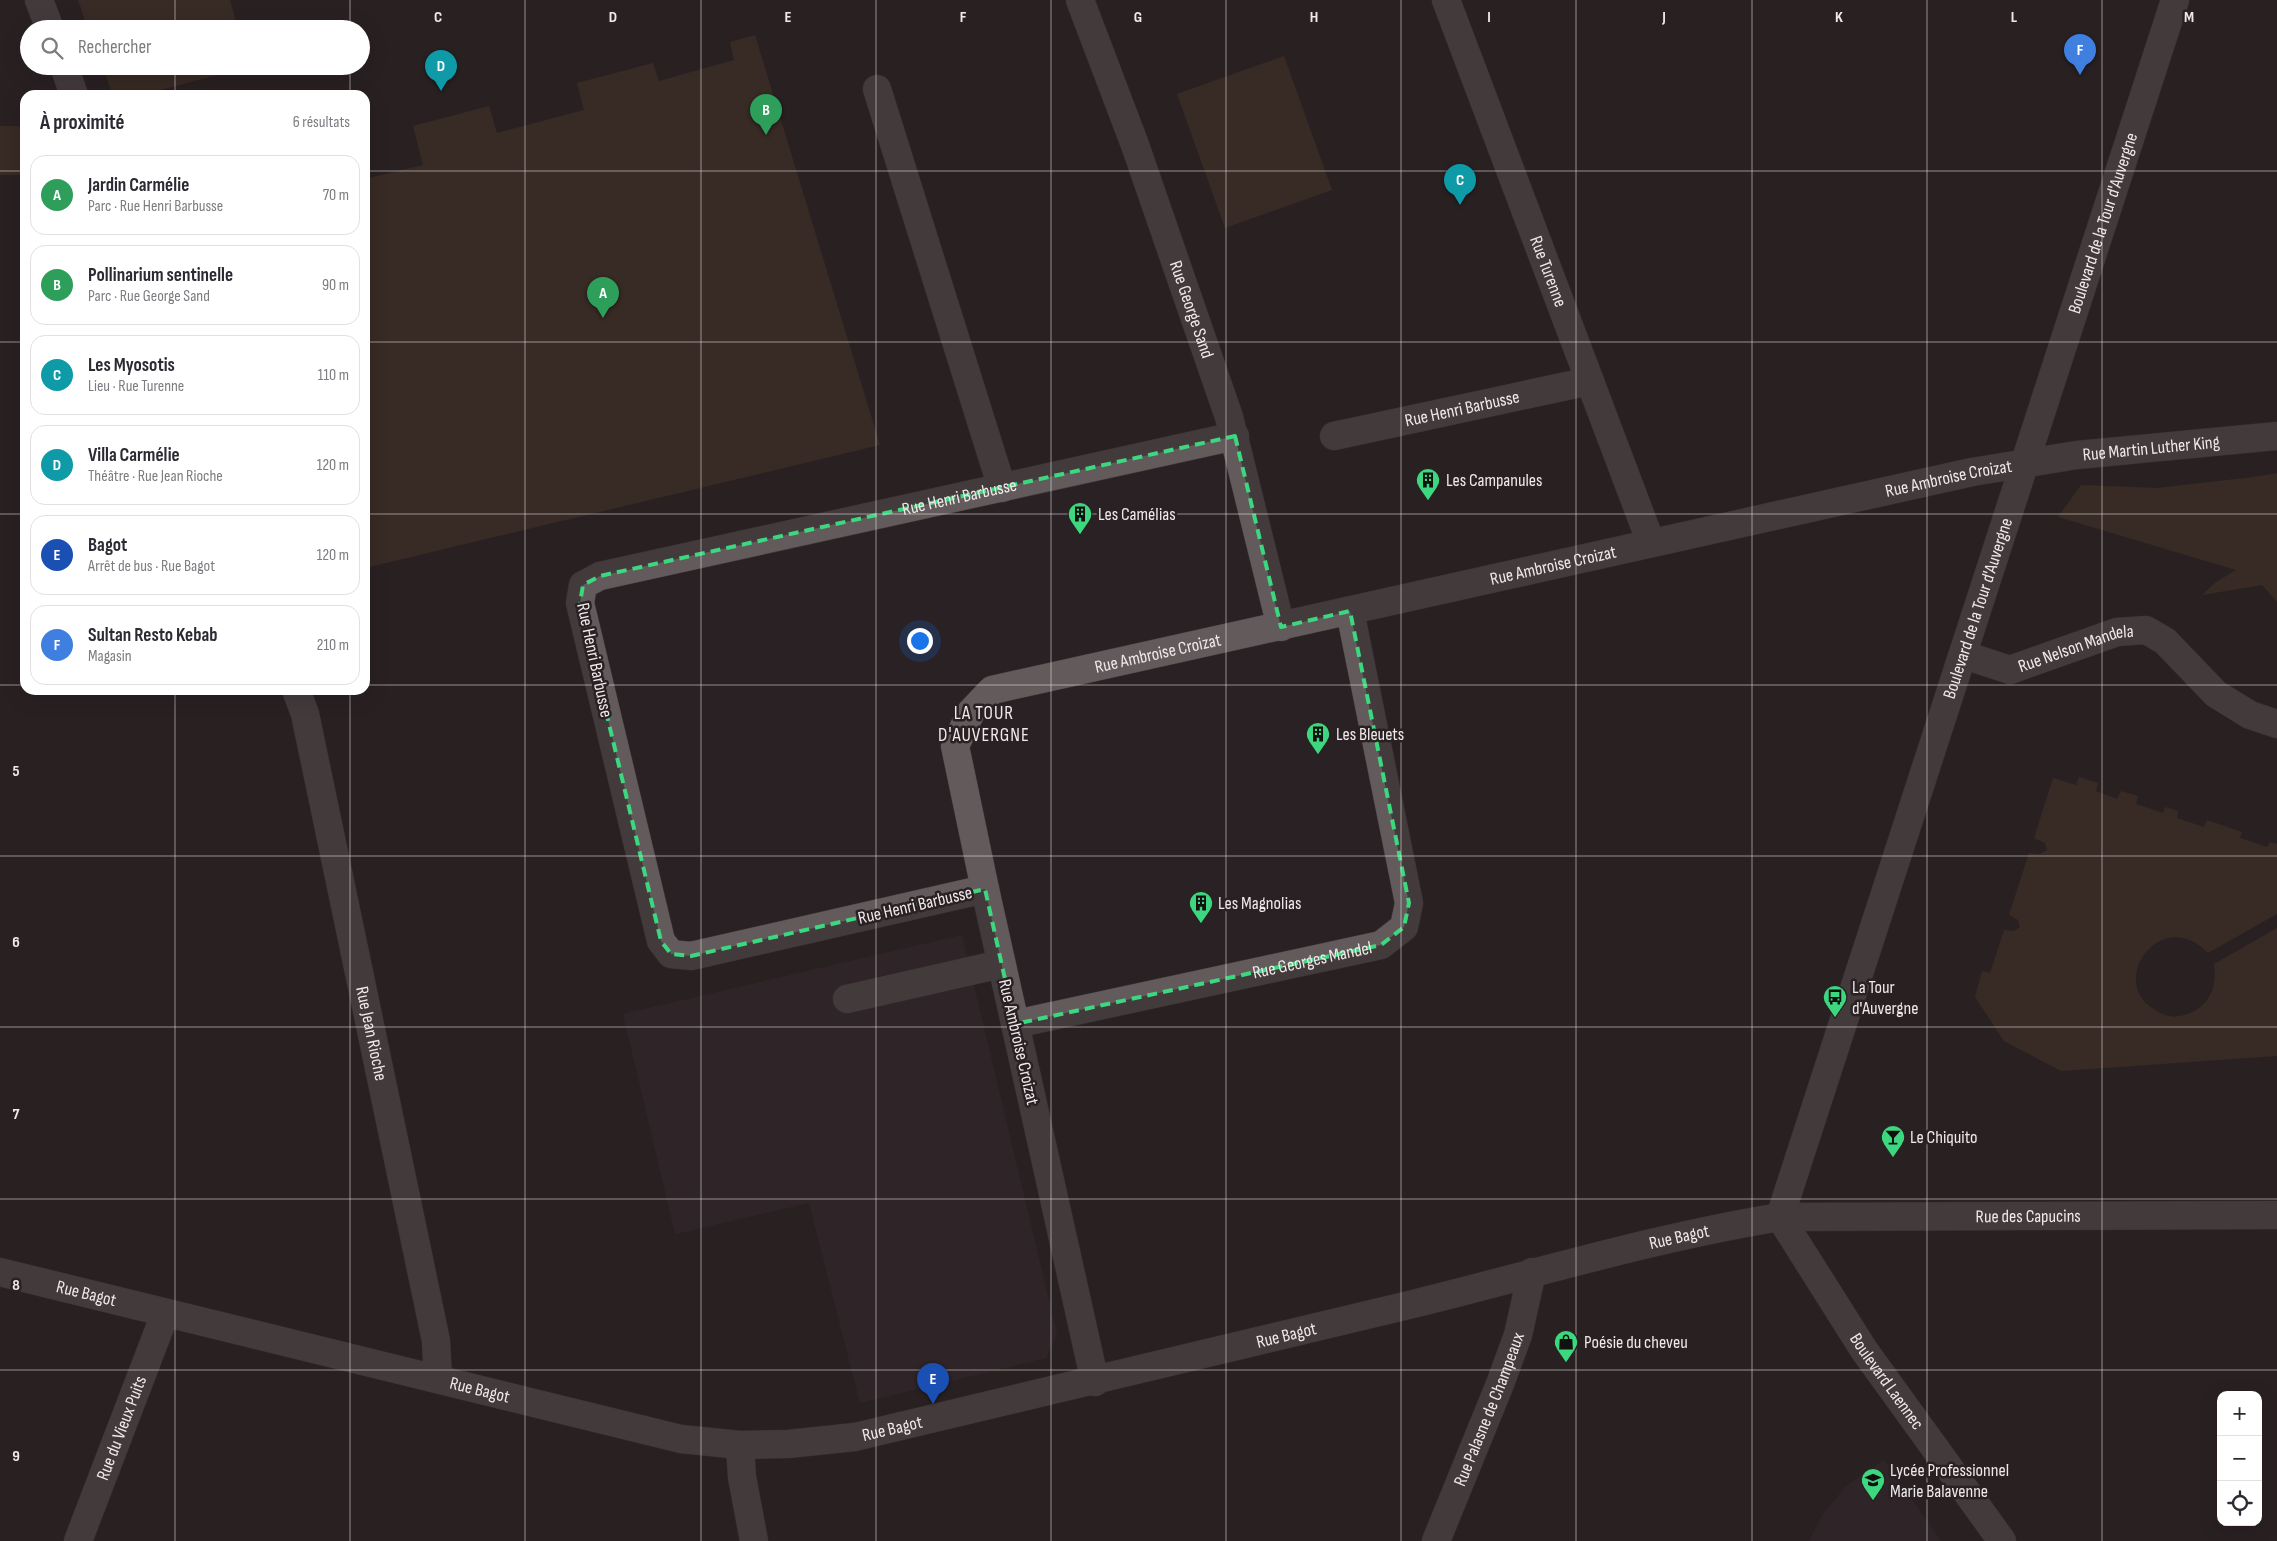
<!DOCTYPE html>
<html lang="fr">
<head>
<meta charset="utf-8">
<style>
  :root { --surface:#fff; --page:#f2f2f3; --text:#2b2b33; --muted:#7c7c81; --line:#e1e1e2; --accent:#2563eb }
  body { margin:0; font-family:"Sofia Sans Condensed",sans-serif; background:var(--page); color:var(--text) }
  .controls { position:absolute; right:15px; bottom:15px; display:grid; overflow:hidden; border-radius:10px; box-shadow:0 5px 20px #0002 }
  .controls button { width:45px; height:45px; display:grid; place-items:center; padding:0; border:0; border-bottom:1px solid var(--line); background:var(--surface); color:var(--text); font:25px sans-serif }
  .you { position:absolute; left:919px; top:640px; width:18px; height:18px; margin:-12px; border:4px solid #fff; border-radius:50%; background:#1a73e8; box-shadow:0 0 0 8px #1a73e833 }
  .badge { display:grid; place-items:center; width:32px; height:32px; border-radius:50%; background:var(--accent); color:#fff; font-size:16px; font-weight:700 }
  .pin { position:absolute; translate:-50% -41px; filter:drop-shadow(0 1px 2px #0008) }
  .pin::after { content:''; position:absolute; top:26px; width:18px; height:15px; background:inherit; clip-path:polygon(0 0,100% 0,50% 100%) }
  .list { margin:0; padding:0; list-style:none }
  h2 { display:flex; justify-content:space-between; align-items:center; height:65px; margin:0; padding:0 20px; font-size:21px }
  h2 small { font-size:16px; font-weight:400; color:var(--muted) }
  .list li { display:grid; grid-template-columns:32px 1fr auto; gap:15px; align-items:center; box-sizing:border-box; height:80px; margin:0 10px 10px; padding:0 10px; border:1px solid var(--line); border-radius:15px }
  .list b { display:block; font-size:19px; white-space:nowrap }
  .list p { margin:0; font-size:16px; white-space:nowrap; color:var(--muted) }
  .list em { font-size:16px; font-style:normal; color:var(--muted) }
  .icon { flex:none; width:28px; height:28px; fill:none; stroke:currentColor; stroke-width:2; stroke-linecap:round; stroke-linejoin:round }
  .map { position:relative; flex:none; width:2277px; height:1541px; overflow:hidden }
  .search { position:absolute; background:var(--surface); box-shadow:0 5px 20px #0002; left:20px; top:20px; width:350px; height:55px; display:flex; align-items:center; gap:12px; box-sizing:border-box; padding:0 18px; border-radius:28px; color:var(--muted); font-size:19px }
  .panel { position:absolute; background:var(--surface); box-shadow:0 5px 20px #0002; left:20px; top:90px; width:350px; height:605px; border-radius:15px }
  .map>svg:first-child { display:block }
  .built { fill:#37292d }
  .green { fill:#4a3726 }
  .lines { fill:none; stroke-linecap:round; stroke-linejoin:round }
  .minor-casing { stroke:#433c3e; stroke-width:29 }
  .minor { stroke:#635a5c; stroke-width:28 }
  .marked { fill:none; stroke:#3cd77e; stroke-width:4; stroke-dasharray:10 6; stroke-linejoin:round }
  .grid { fill:none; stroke:#efe9ea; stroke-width:1; stroke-opacity:0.55 }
  .labels { text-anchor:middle; stroke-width:5; stroke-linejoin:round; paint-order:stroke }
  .street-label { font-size:18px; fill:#efe9ea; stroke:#292123 }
  .poi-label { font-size:18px; fill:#efe9ea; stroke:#292123; text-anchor:start }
  .neighbourhood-label { font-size:19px; letter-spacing:1px; fill:#efe9ea; stroke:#292123 }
  .grid-label { font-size:16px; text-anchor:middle; font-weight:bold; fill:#efe9ea; stroke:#292123; stroke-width:5; stroke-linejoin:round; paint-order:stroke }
</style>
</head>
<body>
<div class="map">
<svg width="2277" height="1541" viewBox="0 0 2277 1541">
  <rect width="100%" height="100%" fill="#292123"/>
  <!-- built -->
  <path class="built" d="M 962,935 L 1057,1334 L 1046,1358 L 860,1403 L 809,1203 L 675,1234 L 623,1014 Z
    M 1884,1460 L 1941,1541 L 1809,1541 L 1822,1516 L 1846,1486 Z"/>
  <!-- green -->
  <path class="green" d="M 78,0 L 230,0 L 238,29 L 88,29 Z
    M 755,35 L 880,445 L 365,568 L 365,179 L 423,165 L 413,126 L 489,106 L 497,133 L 584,110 L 577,83 L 653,63 L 659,81 L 734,60 L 730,42 Z
    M 1284,56 L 1332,190 L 1225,228 L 1177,94 Z
    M 102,66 L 248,66 L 248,67 L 141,95 L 113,95 Z
    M 0,126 L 25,126 L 25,175 L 0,175 Z
    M 2277,473 L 2277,602 L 2262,585 L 2202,595 L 2216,582 L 2236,570 L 2058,517 L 2081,485 L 2157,488 L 2253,477 Z
    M 2079,777 L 2098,783 L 2096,791 L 2117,799 L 2121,791 L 2138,796 L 2136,804 L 2163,813 L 2165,807 L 2178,811 L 2177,818 L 2204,827 L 2207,820 L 2242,832 L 2240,838 L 2267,847 L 2270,842 L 2277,844 L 2277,914 L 2208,953 C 2161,904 2107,982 2154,1009 C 2161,1014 2170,1018 2179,1016 C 2207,1012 2218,990 2214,964 L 2277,928 L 2277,1056 L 2061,1071 L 2004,1041 L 1975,997 L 1982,971 L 1990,973 L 2004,930 L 2014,931 L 2020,927 L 2018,920 L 2009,915 L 2029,853 L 2040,854 L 2047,850 L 2045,843 L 2034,838 L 2053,778 L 2076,785 Z"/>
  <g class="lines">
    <!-- minor casing -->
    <g class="minor-casing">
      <g id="minor">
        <path d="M 39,0 L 50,29"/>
        <path id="s1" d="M 1080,0 L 1135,145 L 1229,417 L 1281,627"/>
        <path id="s2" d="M 1446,0 L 1651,543"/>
        <path d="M 64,66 L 74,95"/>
        <path d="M 877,89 L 1002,488"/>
        <path id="s3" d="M 1334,436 L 1590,381"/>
        <path id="s4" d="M 1964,655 L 2010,670 L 2117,632 L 2146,630 L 2165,641 L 2216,694 L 2250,715 L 2277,724"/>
        <path id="s5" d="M 296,690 L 305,714 L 436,1341 L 438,1379"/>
        <path id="s6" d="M 985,889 L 691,956 L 671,954 L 661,941 L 580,603 L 583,585 L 600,576 L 1235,436"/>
        <path d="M 847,999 L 1001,964"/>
        <path id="s7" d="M 1015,1024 L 1381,945 L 1404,927 L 1409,903 L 1350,611"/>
        <path id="s8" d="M 1780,1217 L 2175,0"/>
        <path id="s9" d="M 1780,1217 L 1864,1350 L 2002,1541"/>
        <path id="s10" d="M 0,1272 L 681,1439 L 740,1445 L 788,1444 L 855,1437 C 1041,1394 1227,1350 1413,1304 C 1535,1274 1656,1237 1780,1217 L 2277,1215"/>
        <path id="s11" d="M 1095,1382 L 985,889 L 955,746 L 971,712 L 992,690 L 1972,472 L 2077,455 L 2277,436"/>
        <path d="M 740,1445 L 742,1477 L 754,1541"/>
        <path id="s12" d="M 78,1541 L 165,1314"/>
        <path id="s13" d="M 1436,1541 L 1500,1384 L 1518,1335 L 1532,1272"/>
      </g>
    </g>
    <!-- minor -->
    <use href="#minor" class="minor"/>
  </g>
  <!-- marked area -->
  <path d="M0 0H2277V1541H0ZM 1235,436 L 1281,627 L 1350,611 L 1409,903 L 1404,927 L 1381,945 L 1015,1024 L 985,889 L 691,956 L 671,954 L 661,941 L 580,603 L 583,585 L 600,576 Z" fill="#292123" fill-opacity=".55" fill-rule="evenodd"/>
  <path class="marked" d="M 1235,436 L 1281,627 L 1350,611 L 1409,903 L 1404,927 L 1381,945 L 1015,1024 L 985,889 L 691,956 L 671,954 L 661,941 L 580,603 L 583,585 L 600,576 Z"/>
  <!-- grid -->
  <path class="grid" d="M 175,0 L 175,29M 350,0 L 350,29M 525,0 L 525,1541M 701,0 L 701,1541M 876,0 L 876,1541M 1051,0 L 1051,1541M 1226,0 L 1226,1541M 1401,0 L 1401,1541M 1576,0 L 1576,1541M 1752,0 L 1752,1541M 1927,0 L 1927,1541M 2102,0 L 2102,1541M 175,66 L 175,95M 350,66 L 350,95M 0,171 L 25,171M 365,171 L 2277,171M 0,342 L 25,342M 365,342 L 2277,342M 0,514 L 25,514M 365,514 L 2277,514M 0,685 L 25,685M 365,685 L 2277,685M 175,690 L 175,1541M 350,690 L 350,1541M 0,856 L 2277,856M 0,1027 L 2277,1027M 0,1199 L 2277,1199M 0,1370 L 2277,1370"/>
  <!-- icons -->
  <defs>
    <g id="building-pin" transform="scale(1.25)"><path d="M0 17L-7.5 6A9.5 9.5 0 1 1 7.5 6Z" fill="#3cd77e" stroke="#292123"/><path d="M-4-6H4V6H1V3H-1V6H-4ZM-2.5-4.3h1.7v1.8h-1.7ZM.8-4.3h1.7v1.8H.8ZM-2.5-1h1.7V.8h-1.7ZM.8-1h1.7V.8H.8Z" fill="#111"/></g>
    <g id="bus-pin" transform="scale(1.25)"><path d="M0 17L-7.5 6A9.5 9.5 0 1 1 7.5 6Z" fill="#3cd77e" stroke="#292123"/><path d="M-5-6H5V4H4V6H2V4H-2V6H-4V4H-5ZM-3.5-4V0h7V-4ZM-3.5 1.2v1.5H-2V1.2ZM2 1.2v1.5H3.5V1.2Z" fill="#111"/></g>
    <g id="bar-pin" transform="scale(1.25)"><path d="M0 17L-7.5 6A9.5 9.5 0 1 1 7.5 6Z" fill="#3cd77e" stroke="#292123"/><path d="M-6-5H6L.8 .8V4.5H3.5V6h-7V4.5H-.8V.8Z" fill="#111"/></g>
    <g id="shop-pin" transform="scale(1.25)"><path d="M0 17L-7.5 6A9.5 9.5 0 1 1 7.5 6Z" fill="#3cd77e" stroke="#292123"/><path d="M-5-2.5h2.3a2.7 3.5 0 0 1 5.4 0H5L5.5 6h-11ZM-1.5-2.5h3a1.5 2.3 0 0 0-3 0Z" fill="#111"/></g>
    <g id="school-pin" transform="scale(1.25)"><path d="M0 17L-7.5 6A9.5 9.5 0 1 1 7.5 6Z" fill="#3cd77e" stroke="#292123"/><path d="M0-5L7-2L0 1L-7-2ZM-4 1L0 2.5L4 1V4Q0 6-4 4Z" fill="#111"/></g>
  </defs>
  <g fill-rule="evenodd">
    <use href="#building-pin" x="1428" y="480"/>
    <use href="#building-pin" x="1080" y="514"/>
    <use href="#building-pin" x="1318" y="734"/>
    <use href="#building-pin" x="1201" y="903"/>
    <use href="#bus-pin" x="1835" y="997"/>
    <use href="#bar-pin" x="1893" y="1137"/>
    <use href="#shop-pin" x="1566" y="1342"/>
    <use href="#school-pin" x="1873" y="1480"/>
  </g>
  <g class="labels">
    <!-- street labels -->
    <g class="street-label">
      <text dy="6" stroke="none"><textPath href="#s8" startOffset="1045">Boulevard de la Tour d'Auvergne</textPath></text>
      <text dy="6" stroke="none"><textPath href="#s2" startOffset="290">Rue Turenne</textPath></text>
      <text dy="6" stroke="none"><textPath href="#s1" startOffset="329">Rue George Sand</textPath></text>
      <text dy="6" stroke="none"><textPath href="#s3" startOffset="131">Rue Henri Barbusse</textPath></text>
      <text dy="6" stroke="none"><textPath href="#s11" startOffset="1904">Rue Martin Luther King</textPath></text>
      <text dy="6" stroke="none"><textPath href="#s11" startOffset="1699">Rue Ambroise Croizat</textPath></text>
      <text dy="6" stroke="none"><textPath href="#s6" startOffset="1091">Rue Henri Barbusse</textPath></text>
      <text dy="6" stroke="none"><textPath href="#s11" startOffset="1294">Rue Ambroise Croizat</textPath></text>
      <text dy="6" stroke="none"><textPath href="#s8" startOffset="640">Boulevard de la Tour d'Auvergne</textPath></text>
      <text dy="6" stroke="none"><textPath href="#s4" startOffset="118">Rue Nelson Mandela</textPath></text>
      <text dy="6" stroke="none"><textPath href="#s11" startOffset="889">Rue Ambroise Croizat</textPath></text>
      <text transform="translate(595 660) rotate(78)" y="6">Rue Henri Barbusse</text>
      <text transform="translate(915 905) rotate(-13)" y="6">Rue Henri Barbusse</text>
      <text dy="6" stroke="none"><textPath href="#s7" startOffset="304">Rue Georges Mandel</textPath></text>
      <text dy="6" stroke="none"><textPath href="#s5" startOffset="352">Rue Jean Rioche</textPath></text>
      <text transform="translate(1019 1042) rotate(77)" y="6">Rue Ambroise Croizat</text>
      <text dy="6" stroke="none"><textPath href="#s10" startOffset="2075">Rue des Capucins</textPath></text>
      <text dy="6" stroke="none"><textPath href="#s10" startOffset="1724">Rue Bagot</textPath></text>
      <text dy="6" stroke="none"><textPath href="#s10" startOffset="89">Rue Bagot</textPath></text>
      <text dy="6" stroke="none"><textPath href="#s10" startOffset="1319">Rue Bagot</textPath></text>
      <text dy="6" stroke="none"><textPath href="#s9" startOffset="196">Boulevard Laennec</textPath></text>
      <text dy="6" stroke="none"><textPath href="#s10" startOffset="494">Rue Bagot</textPath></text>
      <text dy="6" stroke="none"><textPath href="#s13" startOffset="142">Rue Palasne de Champeaux</textPath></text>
      <text dy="6" stroke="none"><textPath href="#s12" startOffset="121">Rue du Vieux Puits</textPath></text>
      <text dy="6" stroke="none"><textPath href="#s10" startOffset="914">Rue Bagot</textPath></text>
    </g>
    <!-- poi labels -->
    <g class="poi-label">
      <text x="1446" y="486">Les Campanules</text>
      <text x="1098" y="520">Les Camélias</text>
      <text x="1336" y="740">Les Bleuets</text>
      <text x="1218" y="909">Les Magnolias</text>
      <text x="1852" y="993">La Tour<tspan x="1852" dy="21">d'Auvergne</tspan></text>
      <text x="1910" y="1143">Le Chiquito</text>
      <text x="1584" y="1348">Poésie du cheveu</text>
      <text x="1890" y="1476">Lycée Professionnel<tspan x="1890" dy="21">Marie Balavenne</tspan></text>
    </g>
    <!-- neighbourhood labels -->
    <g class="neighbourhood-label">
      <text x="984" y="719">LA TOUR<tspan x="984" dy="22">D'AUVERGNE</tspan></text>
    </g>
  </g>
  <g class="grid-label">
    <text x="438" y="22">C</text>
    <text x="613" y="22">D</text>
    <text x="788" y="22">E</text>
    <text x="963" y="22">F</text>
    <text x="1138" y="22">G</text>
    <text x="1314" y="22">H</text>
    <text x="1489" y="22">I</text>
    <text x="1664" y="22">J</text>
    <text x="1839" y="22">K</text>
    <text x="2014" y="22">L</text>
    <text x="2189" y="22">M</text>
    <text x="16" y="776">5</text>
    <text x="16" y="947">6</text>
    <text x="16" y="1119">7</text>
    <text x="16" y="1290">8</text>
    <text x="16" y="1461">9</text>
  </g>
</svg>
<div class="controls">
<button>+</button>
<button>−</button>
<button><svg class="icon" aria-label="locate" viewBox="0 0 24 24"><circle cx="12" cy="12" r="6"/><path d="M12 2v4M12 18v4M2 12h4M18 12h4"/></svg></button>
</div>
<div class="you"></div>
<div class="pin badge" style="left:603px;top:318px;background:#2e9e5b">A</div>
<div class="pin badge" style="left:766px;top:135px;background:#2e9e5b">B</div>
<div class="pin badge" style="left:1460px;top:205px;background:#0f9aa8">C</div>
<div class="pin badge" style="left:441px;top:91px;background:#0f9aa8">D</div>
<div class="pin badge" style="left:933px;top:1404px;background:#1a4fb4">E</div>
<div class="pin badge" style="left:2080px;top:75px;background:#3f7fe0">F</div>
<div class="search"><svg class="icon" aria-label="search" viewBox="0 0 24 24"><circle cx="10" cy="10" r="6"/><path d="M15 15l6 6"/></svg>Rechercher</div>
<section class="panel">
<h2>À proximité<small>6 résultats</small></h2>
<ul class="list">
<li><span class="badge" style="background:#2e9e5b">A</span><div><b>Jardin Carmélie</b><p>Parc · Rue Henri Barbusse</p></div><em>70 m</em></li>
<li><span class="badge" style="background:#2e9e5b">B</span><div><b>Pollinarium sentinelle</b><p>Parc · Rue George Sand</p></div><em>90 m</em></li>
<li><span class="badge" style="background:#0f9aa8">C</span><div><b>Les Myosotis</b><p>Lieu · Rue Turenne</p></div><em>110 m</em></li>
<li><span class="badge" style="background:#0f9aa8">D</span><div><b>Villa Carmélie</b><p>Théâtre · Rue Jean Rioche</p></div><em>120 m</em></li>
<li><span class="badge" style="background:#1a4fb4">E</span><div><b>Bagot</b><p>Arrêt de bus · Rue Bagot</p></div><em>120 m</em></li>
<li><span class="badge" style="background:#3f7fe0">F</span><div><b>Sultan Resto Kebab</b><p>Magasin</p></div><em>210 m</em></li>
</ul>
</section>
</div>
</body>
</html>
